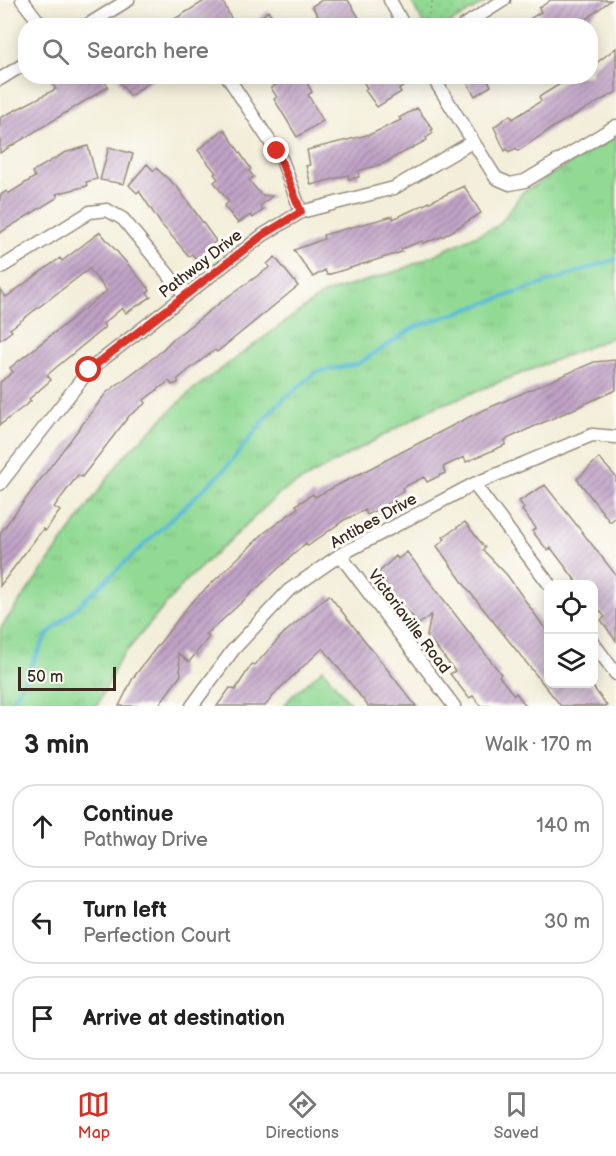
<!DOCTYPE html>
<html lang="en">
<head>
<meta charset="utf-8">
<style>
  :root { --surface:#fff; --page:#f6f6f6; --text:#222; --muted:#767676; --line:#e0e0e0; --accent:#d93025 }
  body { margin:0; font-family:"Balsamiq Sans",sans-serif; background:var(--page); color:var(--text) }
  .controls { position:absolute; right:18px; bottom:18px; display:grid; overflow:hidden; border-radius:12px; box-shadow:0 3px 15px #0003 }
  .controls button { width:54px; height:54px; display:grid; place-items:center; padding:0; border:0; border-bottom:2px solid var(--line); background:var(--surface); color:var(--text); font:30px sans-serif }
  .scale { position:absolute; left:18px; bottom:15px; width:98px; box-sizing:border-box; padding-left:6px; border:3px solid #3b2a1e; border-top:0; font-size:16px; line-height:21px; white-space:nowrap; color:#3b2a1e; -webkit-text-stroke:4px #fdfcf7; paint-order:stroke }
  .stop { position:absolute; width:18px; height:18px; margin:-14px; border:4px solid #d93025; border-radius:50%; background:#fff }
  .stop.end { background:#d93025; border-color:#fff; box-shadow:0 2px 6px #0008 }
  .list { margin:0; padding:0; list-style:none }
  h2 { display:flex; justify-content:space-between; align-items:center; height:78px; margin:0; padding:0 24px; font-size:26px }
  h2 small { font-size:20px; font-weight:400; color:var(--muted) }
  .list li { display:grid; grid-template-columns:39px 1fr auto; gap:18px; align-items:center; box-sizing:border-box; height:84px; margin:0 12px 12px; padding:0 12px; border:2px solid var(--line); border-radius:24px }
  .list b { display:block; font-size:22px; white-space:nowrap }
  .list p { margin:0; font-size:20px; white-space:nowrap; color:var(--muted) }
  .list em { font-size:20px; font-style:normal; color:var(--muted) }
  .icon { flex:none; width:33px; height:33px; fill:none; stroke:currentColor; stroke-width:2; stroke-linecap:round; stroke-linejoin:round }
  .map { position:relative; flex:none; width:616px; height:706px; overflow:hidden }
  .search { position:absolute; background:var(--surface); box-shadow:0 3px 15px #0003; left:18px; right:18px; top:18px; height:66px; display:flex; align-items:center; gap:15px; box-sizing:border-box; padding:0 21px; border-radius:24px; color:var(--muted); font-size:22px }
  .sheet { height:366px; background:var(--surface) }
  nav { display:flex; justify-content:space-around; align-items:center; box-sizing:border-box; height:84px; border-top:2px solid var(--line); background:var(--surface); font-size:16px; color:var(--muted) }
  nav a { display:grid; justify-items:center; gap:3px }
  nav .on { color:var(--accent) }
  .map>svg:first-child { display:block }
  .grass { fill:url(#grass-tufts); stroke:#668259; stroke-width:1.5 }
  .park { fill:url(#park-dots); stroke:#668259; stroke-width:1.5 }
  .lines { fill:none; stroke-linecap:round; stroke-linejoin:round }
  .stream { stroke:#5bbbd9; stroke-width:4 }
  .building { fill:url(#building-hatch) }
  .minor-casing { stroke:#978c7c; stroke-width:15 }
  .path { stroke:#978c7c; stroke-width:2; stroke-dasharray:1.5 4.5; stroke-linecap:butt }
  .minor { stroke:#fff; stroke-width:12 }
  .route { stroke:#d93025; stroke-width:8 }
  .labels { text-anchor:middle; stroke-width:6; stroke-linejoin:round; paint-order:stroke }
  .street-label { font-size:16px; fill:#3b2a1e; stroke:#fdfcf7 }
</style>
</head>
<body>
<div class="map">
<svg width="616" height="706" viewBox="0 0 616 706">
  <defs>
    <pattern id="grass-tufts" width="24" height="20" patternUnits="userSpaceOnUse" patternTransform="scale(1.5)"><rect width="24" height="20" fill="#92da94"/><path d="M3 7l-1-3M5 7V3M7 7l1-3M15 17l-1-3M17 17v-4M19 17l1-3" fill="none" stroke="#7fbb7f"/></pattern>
    <pattern id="park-dots" width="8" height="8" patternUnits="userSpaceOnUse" patternTransform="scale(1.5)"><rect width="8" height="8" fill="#92da94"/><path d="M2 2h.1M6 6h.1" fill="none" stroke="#7fbb7f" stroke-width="1.8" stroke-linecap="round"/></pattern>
    <pattern id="building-hatch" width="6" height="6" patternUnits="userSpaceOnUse" patternTransform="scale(1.5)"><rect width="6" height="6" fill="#c0a2c6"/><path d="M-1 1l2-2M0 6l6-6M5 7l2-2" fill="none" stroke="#9d84a0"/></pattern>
  </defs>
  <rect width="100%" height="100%" fill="#fdfcf7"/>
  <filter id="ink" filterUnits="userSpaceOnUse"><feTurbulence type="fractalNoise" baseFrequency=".0167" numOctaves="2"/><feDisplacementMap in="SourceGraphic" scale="12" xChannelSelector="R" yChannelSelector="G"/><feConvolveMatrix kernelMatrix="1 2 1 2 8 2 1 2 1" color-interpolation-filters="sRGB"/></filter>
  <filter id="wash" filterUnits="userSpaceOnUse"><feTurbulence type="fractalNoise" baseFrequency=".008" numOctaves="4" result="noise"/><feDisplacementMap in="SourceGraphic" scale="24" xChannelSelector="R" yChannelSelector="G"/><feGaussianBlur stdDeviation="1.35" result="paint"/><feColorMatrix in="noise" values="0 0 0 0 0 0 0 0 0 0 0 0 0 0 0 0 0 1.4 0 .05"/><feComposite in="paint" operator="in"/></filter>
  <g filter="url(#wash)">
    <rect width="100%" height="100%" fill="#f3eed9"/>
    <!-- grass -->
    <path class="grass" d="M 616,135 L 616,336 L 431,409 L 281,492 L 184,583 L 120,659 L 97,706 L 0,706 L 0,629 L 123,457 L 191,391 L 323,294 L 401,270 L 499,225 L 522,193 Z
      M 323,669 L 352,706 L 284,706 L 291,697 Z"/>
    <!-- park -->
    <path class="park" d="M 411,0 L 489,0 L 447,25 L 424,25 Z"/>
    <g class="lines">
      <!-- stream -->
      <path class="stream" d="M 10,706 L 47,635 L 224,470 L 274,408 L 316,372 L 358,364 L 415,327 L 616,259"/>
    </g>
    <g id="blocks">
      <!-- building -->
      <path class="building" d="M 206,0 L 219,0 L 224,4 L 235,26 L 163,26 Z
        M 322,0 L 348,0 L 361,21 L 353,26 L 324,26 L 312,6 Z
        M 551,0 L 611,0 L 577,26 L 518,26 L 541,12 L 539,8 Z
        M 268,11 L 281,26 L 251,26 Z
        M 616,48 L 616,92 L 555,126 L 518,151 L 516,148 L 509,152 L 507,149 L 505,151 L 494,127 L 510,115 L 513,119 L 541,101 L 539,97 L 573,76 L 591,76 L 591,67 Z
        M 57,76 L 102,76 L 108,87 L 0,153 L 0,118 L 56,89 L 50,81 Z
        M 124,76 L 158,76 L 130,96 L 118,80 Z
        M 273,76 L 303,76 L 312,92 L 308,95 L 323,121 L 297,137 L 274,99 L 277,97 L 271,88 L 277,84 Z
        M 360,76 L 396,76 L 403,87 L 399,89 L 401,92 L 377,107 L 365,90 L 367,88 Z
        M 463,76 L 486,76 L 491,86 L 475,96 Z
        M 417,108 L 433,129 L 431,130 L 433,133 L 426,138 L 427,140 L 382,164 L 358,171 L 359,177 L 349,179 L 348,175 L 311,185 L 306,166 L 310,165 L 307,150 L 371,134 L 401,120 L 399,118 Z
        M 224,129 L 251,169 L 249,171 L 254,177 L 249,180 L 261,195 L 272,196 L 260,206 L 263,210 L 253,218 L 251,215 L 238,223 L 224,206 L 229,202 L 214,182 L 218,179 L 214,174 L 216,173 L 198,150 Z
        M 88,146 L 97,179 L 86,182 L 87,186 L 56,194 L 58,197 L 0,233 L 0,195 L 7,191 L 8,194 L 35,177 L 32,172 L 64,153 Z
        M 109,147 L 133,154 L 124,184 L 100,180 Z
        M 147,164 L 154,171 L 156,168 L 178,188 L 216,241 L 207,250 L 209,252 L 197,261 L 192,254 L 189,256 L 161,224 L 139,191 L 137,193 L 129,185 Z
        M 464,186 L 481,213 L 444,236 L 423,243 L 422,241 L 401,249 L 402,252 L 327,275 L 325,270 L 313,277 L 294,250 L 324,239 L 323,235 L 393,216 L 393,219 Z
        M 100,232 L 150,290 L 147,293 L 151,297 L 126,313 L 122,308 L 103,324 L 105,327 L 47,375 L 51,380 L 29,399 L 31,401 L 0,425 L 0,382 L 13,372 L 10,368 L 107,291 L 89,269 L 10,329 L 12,331 L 0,340 L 0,290 L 6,297 L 60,258 L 62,261 Z
        M 275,257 L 298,286 L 217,352 L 215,350 L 190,369 L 178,379 L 178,383 L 172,385 L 169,381 L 144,400 L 146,403 L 129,416 L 82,477 L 78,475 L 54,507 L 60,511 L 45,531 L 43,529 L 0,586 L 0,533 L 106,393 L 157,355 L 172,340 L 226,298 L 270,267 L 267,264 Z
        M 615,360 L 616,390 L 524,431 L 505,440 L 505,445 L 466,462 L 464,457 L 443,467 L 445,473 L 427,482 L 424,477 L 402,488 L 404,491 L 393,497 L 395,500 L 367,515 L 365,510 L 344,520 L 308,546 L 306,543 L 206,635 L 209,637 L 189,662 L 178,653 L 181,675 L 158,706 L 119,706 L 133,678 L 189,605 L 264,533 L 298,508 L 296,505 L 313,494 L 315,497 L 477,413 L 594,362 Z
        M 599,458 L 616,477 L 616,517 L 610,522 L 577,479 Z
        M 545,485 L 616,575 L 616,641 L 601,620 L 605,617 L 594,603 L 594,585 L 579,585 L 551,548 L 548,551 L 532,531 L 536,528 L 522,510 L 524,508 L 519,501 Z
        M 465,522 L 485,548 L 483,550 L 507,575 L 549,634 L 549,684 L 591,684 L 607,706 L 561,706 L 469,591 L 437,546 L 445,539 L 443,537 Z
        M 407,552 L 501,674 L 499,676 L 514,695 L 516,693 L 526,706 L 481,706 L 473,696 L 469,698 L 450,674 L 455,671 L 432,642 L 426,641 L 431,615 L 419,624 L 377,574 L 396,556 L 398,559 Z
        M 329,595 L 416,706 L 368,706 L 323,648 L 278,690 L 265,706 L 217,706 L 230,688 L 235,690 L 252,664 L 255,665 L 283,634 Z"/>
    </g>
  </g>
  <g filter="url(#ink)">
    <use href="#blocks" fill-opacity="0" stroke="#978c7c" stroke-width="1.5"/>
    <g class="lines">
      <!-- minor casing -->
      <g class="minor-casing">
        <path id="minor" d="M 22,0 L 42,26
          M 390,0 L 404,26
          M 86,26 L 128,0
          M 463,26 L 504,0
          M 227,76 L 282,160 L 301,212
          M 432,76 L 496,178 L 510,184 L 525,181 L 616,126
          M 0,79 L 26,63
          M 0,268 L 90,212 L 107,210 L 123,219 L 185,295
          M 0,484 L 89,370 L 263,235 L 301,212 L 394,188 L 472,142
          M 474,484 L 549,584
          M 340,555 L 454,706
          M 594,644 L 616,674
          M 192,706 L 233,650 L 288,591 L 340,555 L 474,484 L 592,435 L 616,437"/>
      </g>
      <!-- path -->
      <path class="path" d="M 425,26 L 433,0"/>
      <!-- minor -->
      <use href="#minor" class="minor"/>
    </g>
  </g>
  <g class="lines" filter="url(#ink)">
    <!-- route -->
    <path class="route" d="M 89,370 L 263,235 L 301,212 L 277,151"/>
  </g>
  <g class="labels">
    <!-- street labels -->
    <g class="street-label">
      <text transform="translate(200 263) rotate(-38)" y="6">Pathway Drive</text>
      <text transform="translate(373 520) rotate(-29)" y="6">Antibes Drive</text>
      <text transform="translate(410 621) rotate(53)" y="6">Victoriaville Road</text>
    </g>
  </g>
</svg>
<div class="controls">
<button><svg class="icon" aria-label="locate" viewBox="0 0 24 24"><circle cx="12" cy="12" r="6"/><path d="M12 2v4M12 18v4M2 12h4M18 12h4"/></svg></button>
<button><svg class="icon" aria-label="layers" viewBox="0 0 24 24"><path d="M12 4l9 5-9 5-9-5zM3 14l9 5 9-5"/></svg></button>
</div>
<div class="scale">50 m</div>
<div class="stop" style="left:89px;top:370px"></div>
<div class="stop end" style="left:277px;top:151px"></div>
<div class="search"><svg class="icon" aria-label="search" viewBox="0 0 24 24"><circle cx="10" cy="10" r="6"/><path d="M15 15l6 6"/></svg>Search here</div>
</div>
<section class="sheet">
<h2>3 min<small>Walk · 170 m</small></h2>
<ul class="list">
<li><svg class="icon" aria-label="ahead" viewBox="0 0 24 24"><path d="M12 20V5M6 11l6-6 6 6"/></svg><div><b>Continue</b><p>Pathway Drive</p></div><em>140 m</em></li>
<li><svg class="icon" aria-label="left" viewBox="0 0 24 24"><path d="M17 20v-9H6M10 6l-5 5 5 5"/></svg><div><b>Turn left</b><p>Perfection Court</p></div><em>30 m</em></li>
<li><svg class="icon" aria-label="arrive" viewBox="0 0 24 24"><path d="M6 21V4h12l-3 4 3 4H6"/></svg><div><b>Arrive at destination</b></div></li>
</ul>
</section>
<nav>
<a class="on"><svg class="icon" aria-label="map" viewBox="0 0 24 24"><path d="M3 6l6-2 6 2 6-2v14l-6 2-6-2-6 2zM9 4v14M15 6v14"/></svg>Map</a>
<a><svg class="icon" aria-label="directions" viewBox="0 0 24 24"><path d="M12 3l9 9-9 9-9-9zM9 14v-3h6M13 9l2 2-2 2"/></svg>Directions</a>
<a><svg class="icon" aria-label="saved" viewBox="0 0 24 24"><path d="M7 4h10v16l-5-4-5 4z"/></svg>Saved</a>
</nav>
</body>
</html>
